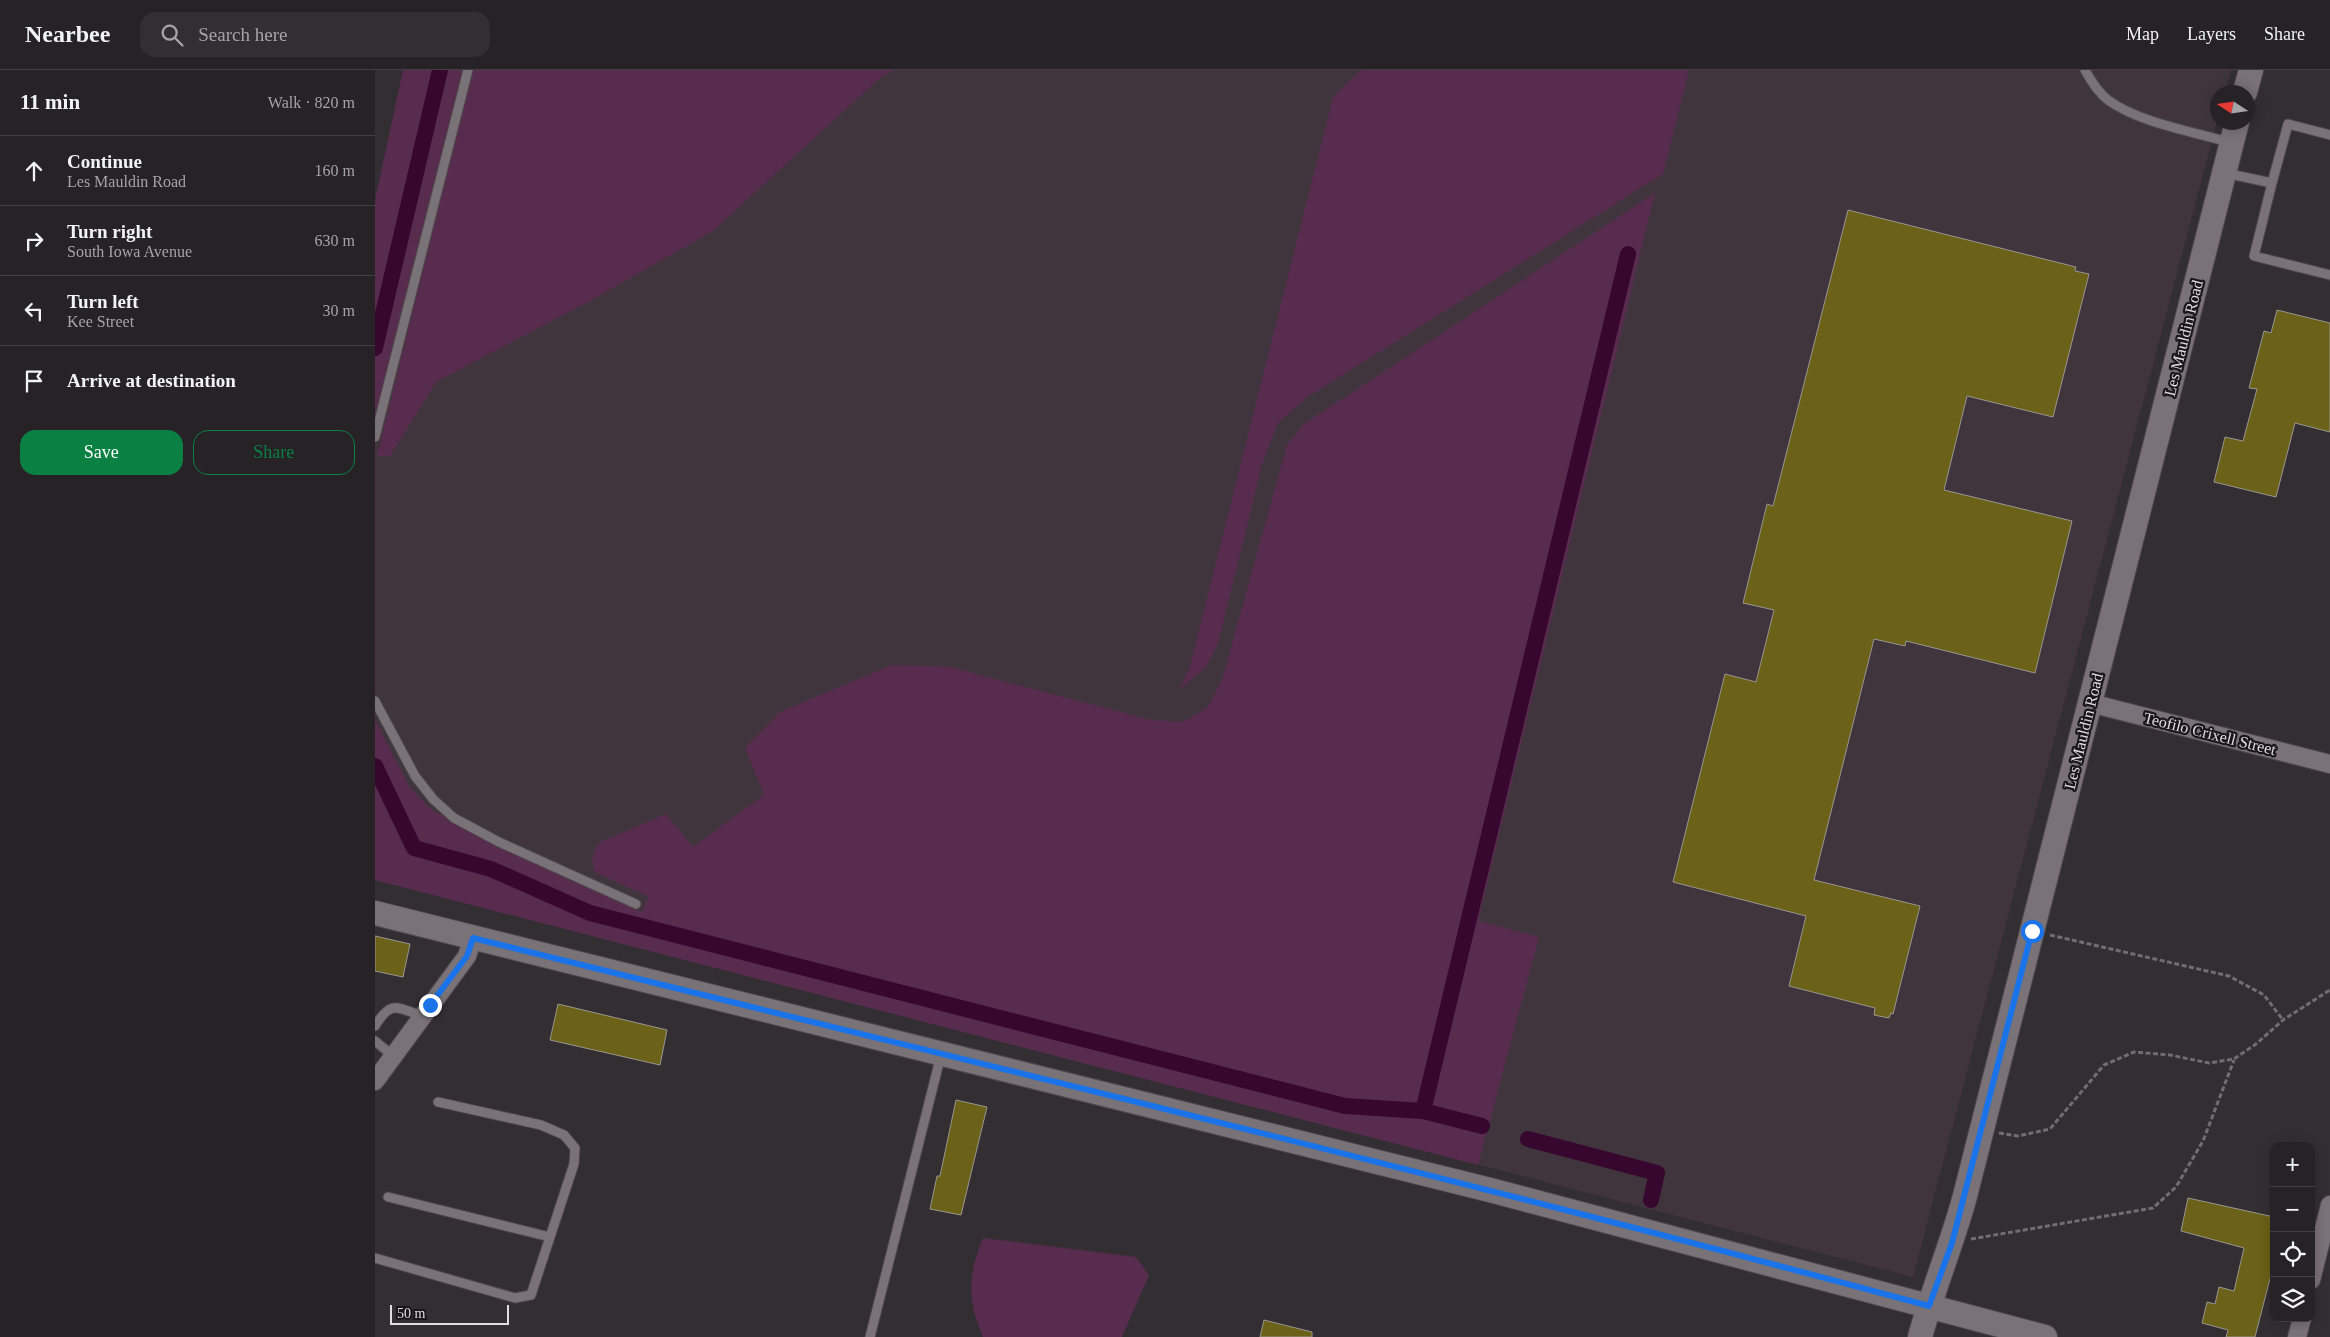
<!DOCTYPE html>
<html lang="en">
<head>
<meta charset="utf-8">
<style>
  :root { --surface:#262226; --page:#322f32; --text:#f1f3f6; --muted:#a4a4a7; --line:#423f43; --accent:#0b8043 }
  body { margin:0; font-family:"Times New Roman",serif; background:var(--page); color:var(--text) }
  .controls { position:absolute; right:15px; bottom:15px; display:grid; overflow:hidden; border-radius:10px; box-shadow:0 2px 12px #0003 }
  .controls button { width:45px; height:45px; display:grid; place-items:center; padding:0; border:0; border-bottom:1px solid var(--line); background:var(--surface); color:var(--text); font:25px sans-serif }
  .compass { position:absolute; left:1835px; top:15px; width:45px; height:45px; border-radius:50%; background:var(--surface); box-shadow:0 2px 12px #0003; rotate:282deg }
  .scale { position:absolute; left:15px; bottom:12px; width:119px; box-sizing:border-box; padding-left:5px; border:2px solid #e0dcdf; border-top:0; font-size:14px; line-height:18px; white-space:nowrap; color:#e0dcdf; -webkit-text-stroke:4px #191719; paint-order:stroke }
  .stop { position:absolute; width:15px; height:15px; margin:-11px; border:4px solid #1a73e8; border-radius:50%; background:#fff }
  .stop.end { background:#1a73e8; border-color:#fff; box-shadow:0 1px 5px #0008 }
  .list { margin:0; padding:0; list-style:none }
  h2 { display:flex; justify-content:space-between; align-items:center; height:65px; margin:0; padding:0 20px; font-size:21px }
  h2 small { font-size:16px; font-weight:400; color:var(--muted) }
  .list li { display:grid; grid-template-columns:32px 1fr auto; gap:15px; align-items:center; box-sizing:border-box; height:70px; padding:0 20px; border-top:1px solid var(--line) }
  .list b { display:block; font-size:19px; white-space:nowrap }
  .list p { margin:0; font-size:16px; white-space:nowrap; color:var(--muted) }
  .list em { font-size:16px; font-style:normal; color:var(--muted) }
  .actions { display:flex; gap:10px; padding:15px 20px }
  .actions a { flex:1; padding:11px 0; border:1px solid var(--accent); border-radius:15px; text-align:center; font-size:18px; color:var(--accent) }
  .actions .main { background:var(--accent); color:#fff }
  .icon { flex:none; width:28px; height:28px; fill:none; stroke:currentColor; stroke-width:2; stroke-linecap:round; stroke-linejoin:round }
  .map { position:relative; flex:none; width:1955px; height:1267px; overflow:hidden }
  header { display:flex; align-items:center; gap:30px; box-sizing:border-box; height:70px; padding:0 25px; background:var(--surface); border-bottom:1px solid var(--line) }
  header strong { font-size:24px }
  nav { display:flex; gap:28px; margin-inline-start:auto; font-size:18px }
  .search { width:350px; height:45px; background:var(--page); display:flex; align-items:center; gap:12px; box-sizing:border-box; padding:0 18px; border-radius:15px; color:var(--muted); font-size:19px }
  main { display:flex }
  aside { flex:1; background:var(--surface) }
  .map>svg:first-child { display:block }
  .built { fill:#40353d }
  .green { fill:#582c4e }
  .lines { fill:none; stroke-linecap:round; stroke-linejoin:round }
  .canal { stroke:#38072f; stroke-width:16 }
  .building { fill:#6b6118; stroke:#989790 }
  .lane-casing { stroke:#4e494c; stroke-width:11 }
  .street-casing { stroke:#4e494c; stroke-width:20 }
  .secondary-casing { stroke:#4e494c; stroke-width:26 }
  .path { stroke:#726d71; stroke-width:3; stroke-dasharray:5 2.5; stroke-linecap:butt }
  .lane { stroke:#797277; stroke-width:9 }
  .street { stroke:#797277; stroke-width:18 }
  .secondary { stroke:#797277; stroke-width:24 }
  .route { stroke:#1a73e8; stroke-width:6 }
  .labels { text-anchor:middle; stroke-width:4.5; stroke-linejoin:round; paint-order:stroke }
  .street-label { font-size:16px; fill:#e0dcdf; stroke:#191719 }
</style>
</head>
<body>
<header>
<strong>Nearbee</strong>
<div class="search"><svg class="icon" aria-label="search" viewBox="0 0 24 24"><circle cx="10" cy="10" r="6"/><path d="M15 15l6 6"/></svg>Search here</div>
<nav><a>Map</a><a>Layers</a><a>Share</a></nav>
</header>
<main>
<aside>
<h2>11 min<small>Walk · 820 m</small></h2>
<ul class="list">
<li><svg class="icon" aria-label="ahead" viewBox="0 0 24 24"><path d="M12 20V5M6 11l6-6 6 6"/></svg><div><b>Continue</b><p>Les Mauldin Road</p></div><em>160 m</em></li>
<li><svg class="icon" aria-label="right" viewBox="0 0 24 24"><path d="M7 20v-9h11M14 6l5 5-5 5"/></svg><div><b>Turn right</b><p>South Iowa Avenue</p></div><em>630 m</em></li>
<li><svg class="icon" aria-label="left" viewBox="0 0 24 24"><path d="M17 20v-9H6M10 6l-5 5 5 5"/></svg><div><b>Turn left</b><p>Kee Street</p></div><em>30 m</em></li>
<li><svg class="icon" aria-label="arrive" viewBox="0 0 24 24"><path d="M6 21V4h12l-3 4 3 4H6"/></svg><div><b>Arrive at destination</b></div></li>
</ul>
<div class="actions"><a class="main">Save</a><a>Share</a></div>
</aside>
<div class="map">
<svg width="1955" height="1267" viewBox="0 0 1955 1267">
  <rect width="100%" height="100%" fill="#332e32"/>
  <!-- built -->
  <path class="built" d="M 72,0 L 1856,0 L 1850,22 L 1842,22 L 1842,51 L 1538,1207 L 0,810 L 0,244 Z"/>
  <!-- green -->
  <path class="green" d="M 28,0 L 89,0 L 0,370 L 0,130 Z
    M 97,0 L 519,0 L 505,8 L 338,161 L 213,232 L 61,312 L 15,386 L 2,386 Z
    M 986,0 L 1314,0 L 1288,104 L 931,328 L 903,353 L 887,394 L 843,574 L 831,597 L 804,620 L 814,600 L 958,27 Z
    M 1280,123 L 1103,851 L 1164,867 L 1103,1095 L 0,810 L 0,650 L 35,718 L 57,740 L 266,842 L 274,827 L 220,802 L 217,789 L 223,773 L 291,744 L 318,777 L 389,725 L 370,678 L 405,642 L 517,595 L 575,597 L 776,650 L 808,652 L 832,638 L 847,610 L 912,375 L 929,354 Z
    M 608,1168 L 761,1187 L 774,1205 L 747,1267 L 608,1267 C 592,1231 593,1204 608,1168 Z"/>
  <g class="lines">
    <!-- canal -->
    <path class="canal" d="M 0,278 L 65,0
      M 0,696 L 39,778 L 116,799 L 215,843 L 970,1036 L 1048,1041 L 1107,1056
      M 1048,1041 L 1253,184
      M 1153,1069 L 1282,1103 L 1276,1130"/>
  </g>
  <!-- building -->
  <path class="building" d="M 1473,140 L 1701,197 L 1700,201 L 1714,204 L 1678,347 L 1592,326 L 1569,420 L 1697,451 L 1660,603 L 1531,571 L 1530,576 L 1499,569 L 1439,810 L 1545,836 L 1518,944 L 1516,943 L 1514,948 L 1499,945 L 1500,938 L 1414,916 L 1431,846 L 1298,812 L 1350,604 L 1381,612 L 1399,540 L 1368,533 L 1392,434 L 1398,436 Z
    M 1902,240 L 1955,253 L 1955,362 L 1920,353 L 1901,427 L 1839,412 L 1850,367 L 1868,371 L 1882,319 L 1874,318 L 1889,261 L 1896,263 Z
    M 0,866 L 35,874 L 28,907 L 0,901 Z
    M 183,934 L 292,960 L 285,995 L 175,970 Z
    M 581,1030 L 612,1037 L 586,1145 L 555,1139 L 562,1106 L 565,1106 Z
    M 1813,1128 L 1899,1147 L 1899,1193 L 1880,1267 L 1851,1267 L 1853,1260 L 1827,1253 L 1832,1232 L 1840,1234 L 1844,1217 L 1859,1221 L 1869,1178 L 1806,1161 Z
    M 889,1250 L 937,1262 L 937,1267 L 885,1267 Z"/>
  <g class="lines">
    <!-- lane casing -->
    <g class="lane-casing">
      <path id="lane" d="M 1710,0 C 1716,11 1724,23 1733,30 C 1764,53 1820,62 1857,73
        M 1850,103 L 1897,113 L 1879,186 L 1955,205
        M 1897,113 L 1913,54 L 1955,65
        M 0,367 L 93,0
        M 0,631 L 40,706 L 58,729 L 79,748 L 124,772 L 261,834
        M 0,956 C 16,930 21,937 47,946
        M 0,971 L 18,986
        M 13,1127 L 175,1167
        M 0,1188 L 140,1228 L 156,1225 L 199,1094 L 200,1078 L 189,1065 L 166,1055 L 63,1032
        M 495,1267 L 566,985"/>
    </g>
    <!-- street casing -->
    <g class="street-casing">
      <path id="street" d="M 1715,633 L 1955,694
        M 0,1011 L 92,886 L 98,868
        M 1936,1210 L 1955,1135
        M 1922,1267 L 1927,1248"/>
    </g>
    <!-- secondary casing -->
    <g class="secondary-casing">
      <path id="secondary" d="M 1870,22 L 1876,0
        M 0,843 L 1115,1120 L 1670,1267
        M 1545,1267 C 1558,1219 1577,1174 1590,1126 L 1862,52"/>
    </g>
    <!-- path -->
    <path class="path" d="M 1675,865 L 1854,906 L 1889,925 L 1908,950
      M 1624,1063 L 1643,1066 L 1675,1059 L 1729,995 L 1759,982 L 1795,985 L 1834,993 L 1859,989 L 1881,974 L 1908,950 L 1955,920
      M 1596,1169 L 1778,1138 L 1801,1117 L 1828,1071 L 1859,990"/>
    <!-- lane -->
    <use href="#lane" class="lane"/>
    <!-- street -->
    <use href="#street" class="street"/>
    <!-- secondary -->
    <use href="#secondary" class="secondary"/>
  </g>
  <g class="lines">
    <!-- route -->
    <path class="route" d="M 55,935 L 92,886 L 98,868 C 584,989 1071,1105 1554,1236 L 1577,1173 L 1657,861"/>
  </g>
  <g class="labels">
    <!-- street labels -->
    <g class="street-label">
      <text transform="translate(1808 268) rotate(-76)" y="6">Les Mauldin Road</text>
      <text transform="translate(1708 661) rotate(-76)" y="6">Les Mauldin Road</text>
      <text transform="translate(1835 663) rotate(14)" y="6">Teofilo Crixell Street</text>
    </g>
  </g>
</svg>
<div class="controls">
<button>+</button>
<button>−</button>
<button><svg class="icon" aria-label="locate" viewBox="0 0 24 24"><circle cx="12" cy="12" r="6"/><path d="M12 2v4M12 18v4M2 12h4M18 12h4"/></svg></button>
<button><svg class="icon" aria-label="layers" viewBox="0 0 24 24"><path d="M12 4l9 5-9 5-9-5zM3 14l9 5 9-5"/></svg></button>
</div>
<svg class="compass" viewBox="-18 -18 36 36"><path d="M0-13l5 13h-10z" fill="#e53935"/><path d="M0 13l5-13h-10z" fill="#a4a4a7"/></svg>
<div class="scale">50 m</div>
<div class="stop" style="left:1657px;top:861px"></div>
<div class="stop end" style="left:55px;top:935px"></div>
</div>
</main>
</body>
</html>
